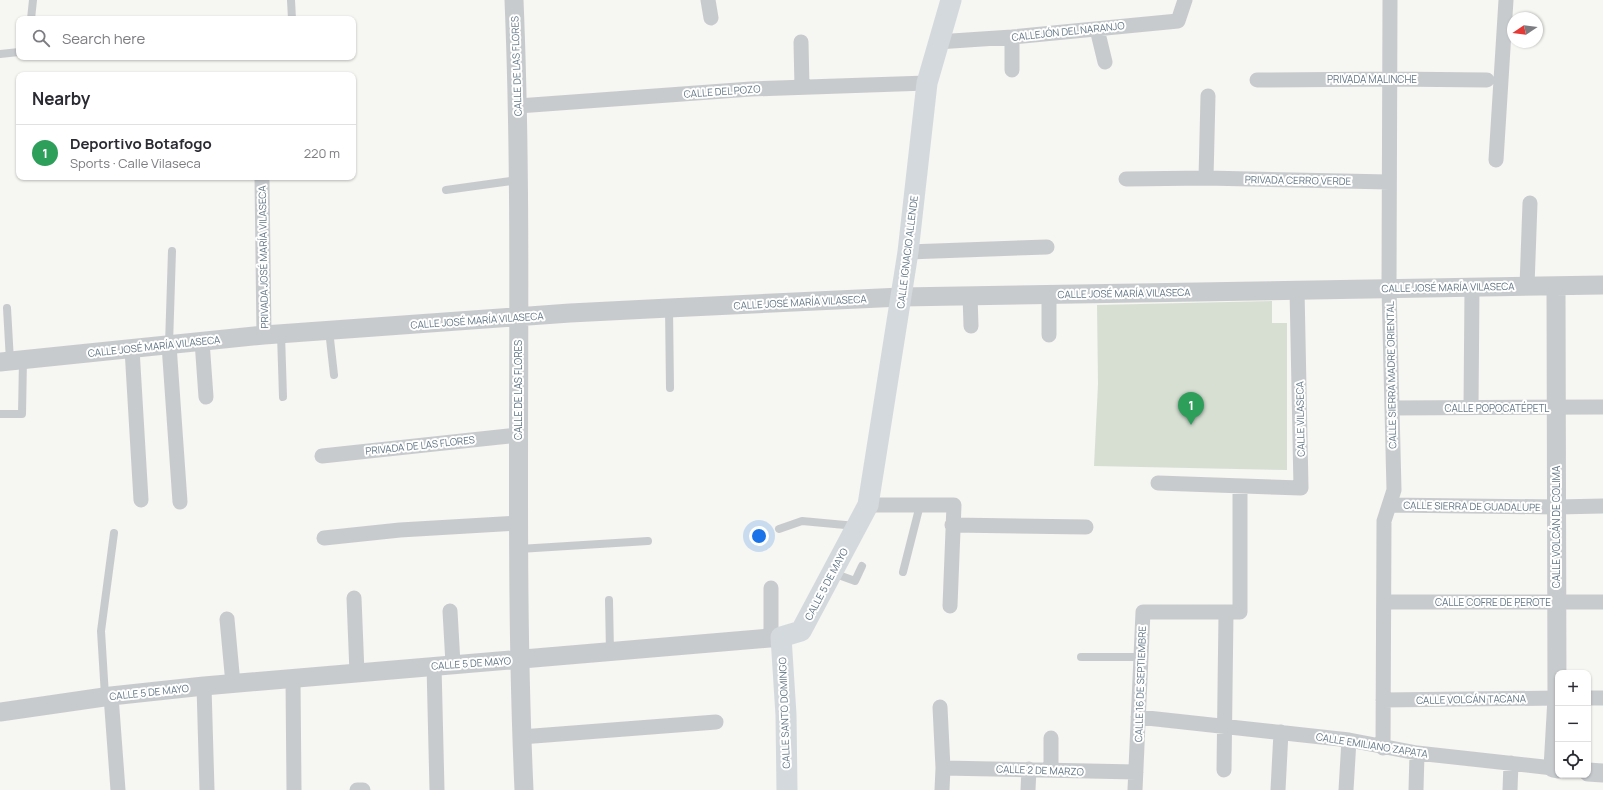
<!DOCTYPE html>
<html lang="en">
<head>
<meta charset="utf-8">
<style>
  :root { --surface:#fff; --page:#f2f2f3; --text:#2b2b33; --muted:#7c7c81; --line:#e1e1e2; --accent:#f34c16 }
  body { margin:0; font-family:Manrope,sans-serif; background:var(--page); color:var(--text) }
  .controls { position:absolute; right:12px; bottom:12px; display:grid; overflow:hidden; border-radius:8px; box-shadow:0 1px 3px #0004 }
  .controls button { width:36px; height:36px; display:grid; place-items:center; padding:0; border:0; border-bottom:1px solid var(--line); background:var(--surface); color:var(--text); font:20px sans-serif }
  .compass { position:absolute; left:1507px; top:12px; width:36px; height:36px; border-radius:50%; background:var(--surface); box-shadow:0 1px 3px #0004; rotate:257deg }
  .you { position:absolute; left:759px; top:536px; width:14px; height:14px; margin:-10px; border:3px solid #fff; border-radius:50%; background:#1a73e8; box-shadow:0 0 0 6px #1a73e833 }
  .badge { display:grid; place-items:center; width:26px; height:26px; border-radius:50%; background:var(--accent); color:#fff; font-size:13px; font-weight:700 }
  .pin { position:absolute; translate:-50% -33px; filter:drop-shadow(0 1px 2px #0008) }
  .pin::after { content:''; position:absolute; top:21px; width:14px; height:12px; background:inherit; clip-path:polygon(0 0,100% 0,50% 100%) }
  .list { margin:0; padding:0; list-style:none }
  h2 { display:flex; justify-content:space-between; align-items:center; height:52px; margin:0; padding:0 16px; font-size:17px }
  h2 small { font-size:13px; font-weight:400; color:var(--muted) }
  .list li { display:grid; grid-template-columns:26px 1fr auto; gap:12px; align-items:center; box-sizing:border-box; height:56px; padding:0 16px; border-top:1px solid var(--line) }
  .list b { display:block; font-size:15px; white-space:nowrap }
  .list p { margin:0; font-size:13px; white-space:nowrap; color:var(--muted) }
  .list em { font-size:13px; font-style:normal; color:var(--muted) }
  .icon { flex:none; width:22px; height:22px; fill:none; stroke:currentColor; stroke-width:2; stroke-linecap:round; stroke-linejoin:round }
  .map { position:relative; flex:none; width:1603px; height:790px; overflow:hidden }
  .search { position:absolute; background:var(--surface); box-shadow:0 1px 3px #0004; left:16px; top:16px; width:340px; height:44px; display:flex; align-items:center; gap:10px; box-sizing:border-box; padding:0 14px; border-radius:8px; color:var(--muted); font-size:15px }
  .panel { position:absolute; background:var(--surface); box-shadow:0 1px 3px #0004; left:16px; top:72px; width:340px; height:108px; border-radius:8px }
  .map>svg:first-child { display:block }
  .pitch { fill:#d7dfd3 }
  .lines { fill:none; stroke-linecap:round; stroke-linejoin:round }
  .service { stroke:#c8cbce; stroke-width:8 }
  .minor { stroke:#c8cbce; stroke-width:15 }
  .tertiary { stroke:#c8cbce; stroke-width:19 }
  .secondary { stroke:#d3d9dd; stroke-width:21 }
  .labels { text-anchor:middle; stroke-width:4; stroke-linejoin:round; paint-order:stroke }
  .street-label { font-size:10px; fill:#627686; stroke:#fff }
</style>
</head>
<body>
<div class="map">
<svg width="1603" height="790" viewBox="0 0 1603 790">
  <rect width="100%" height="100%" fill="#f6f6f2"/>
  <!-- pitch -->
  <path class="pitch" d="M 1272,301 L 1272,323 L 1287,323 L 1287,470 L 1094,466 L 1098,384 L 1097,305 Z"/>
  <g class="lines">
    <!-- service -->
    <path class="service" d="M 291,0 L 292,19
      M 31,19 L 33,0
      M 0,54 L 19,52
      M 446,190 L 518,180
      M 7,308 L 10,361
      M 669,308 L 670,388
      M 329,330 L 334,375
      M 281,334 L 283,397
      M 169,345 L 172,251
      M 0,414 L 22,414 L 23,360
      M 779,529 L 802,521 L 856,526
      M 519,549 L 648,541
      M 903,572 L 920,505
      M 833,573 L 855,581 L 862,566
      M 609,600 L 610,652
      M 1081,657 L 1141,657
      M 105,696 L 101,631 L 114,533"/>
    <!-- minor -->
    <path class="minor" d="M 708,0 L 711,18
      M 1097,29 L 1105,62
      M 1012,37 L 1012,70
      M 801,42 L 802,87
      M 937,42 L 1012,37 L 1178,21 L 1185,0
      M 1257,80 L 1390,79 L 1487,80
      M 518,106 L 751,89 L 927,83
      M 1496,160 L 1506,0
      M 1206,178 L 1208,96
      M 262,179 L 264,335
      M 1126,179 L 1206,178 L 1389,182
      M 908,252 L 1047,247
      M 1527,286 L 1530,203
      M 970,295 L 971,326
      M 1049,335 L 1049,294
      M 202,341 L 206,397
      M 169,345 L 180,502
      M 132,349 L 141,500
      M 1392,408 L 1603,407
      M 1471,408 L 1472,287
      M 322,456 L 518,435
      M 1158,483 L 1301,488 L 1297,289
      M 868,505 L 954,505 L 950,606
      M 1389,505 L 1557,507 L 1603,506
      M 952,525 L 1086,527
      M 324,538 L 400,530 L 519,523
      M 771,588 L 771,638
      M 354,598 L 357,673
      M 1384,602 L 1603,602
      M 450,611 L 453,664
      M 227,619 L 233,684
      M 434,665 L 437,790
      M 293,679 L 294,790
      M 204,686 L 207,790
      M 111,696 L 118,790
      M 1588,698 L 1603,698
      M 1383,700 L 1558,698
      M 940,707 L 943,768 L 942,790
      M 1138,717 L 1349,740 L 1417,753 L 1553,768
      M 521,737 L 716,722
      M 1383,748 L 1384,521 L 1394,490 L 1389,288 L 1390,0
      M 943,768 L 1136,772
      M 1051,770 L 1051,738
      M 1224,770 L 1226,613
      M 357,790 L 363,790
      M 1028,790 L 1029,769
      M 1135,790 L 1143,612 L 1240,612 L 1240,487
      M 1278,790 L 1281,732
      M 1346,790 L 1349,740
      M 1416,790 L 1417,753
      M 1510,790 L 1511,763"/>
    <!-- tertiary -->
    <path class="tertiary" d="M 514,0 C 525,263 512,527 524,790
      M 1556,286 L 1557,698 L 1553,768 L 1558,769
      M 0,362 L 264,335 L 570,313 L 669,308 L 901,297 L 1603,285
      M 0,712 L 111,696 L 204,686 L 781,637
      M 1588,772 L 1603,773"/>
    <!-- secondary -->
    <path class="secondary" d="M 787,790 L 786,715 L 781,637 L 801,631 L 868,505 L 908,252 L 927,83 L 951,0"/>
  </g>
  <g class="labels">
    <!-- street labels -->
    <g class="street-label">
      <text transform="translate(1068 31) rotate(-6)" y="4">CALLEJÓN DEL NARANJO</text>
      <text transform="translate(516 66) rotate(-92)" y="4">CALLE DE LAS FLORES</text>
      <text x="1372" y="83">PRIVADA MALINCHE</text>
      <text transform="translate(722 91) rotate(-4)" y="4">CALLE DEL POZO</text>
      <text transform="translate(1298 180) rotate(1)" y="4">PRIVADA CERRO VERDE</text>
      <text transform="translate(907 252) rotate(-83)" y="4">CALLE IGNACIO ALLENDE</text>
      <text transform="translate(263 257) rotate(-91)" y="4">PRIVADA JOSÉ MARÍA VILASECA</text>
      <text transform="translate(1448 287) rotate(-1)" y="4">CALLE JOSÉ MARÍA VILASECA</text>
      <text transform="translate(1124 293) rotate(-1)" y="4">CALLE JOSÉ MARÍA VILASECA</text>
      <text transform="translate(800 302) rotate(-3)" y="4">CALLE JOSÉ MARÍA VILASECA</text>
      <text transform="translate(477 320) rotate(-4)" y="4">CALLE JOSÉ MARÍA VILASECA</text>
      <text transform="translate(154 346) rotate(-6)" y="4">CALLE JOSÉ MARÍA VILASECA</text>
      <text transform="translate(1391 375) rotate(-91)" y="4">CALLE SIERRA MADRE ORIENTAL</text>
      <text transform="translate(518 390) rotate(-90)" y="4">CALLE DE LAS FLORES</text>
      <text x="1497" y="412">CALLE POPOCATÉPETL</text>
      <text transform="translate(1300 419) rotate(-91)" y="4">CALLE VILASECA</text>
      <text transform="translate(420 445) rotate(-6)" y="4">PRIVADA DE LAS FLORES</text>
      <text transform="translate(1472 506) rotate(1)" y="4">CALLE SIERRA DE GUADALUPE</text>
      <text transform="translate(1556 527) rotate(-90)" y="4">CALLE VOLCÁN DE COLIMA</text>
      <text transform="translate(826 584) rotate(-62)" y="4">CALLE 5 DE MAYO</text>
      <text x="1493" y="606">CALLE COFRE DE PEROTE</text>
      <text transform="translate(471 663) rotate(-4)" y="4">CALLE 5 DE MAYO</text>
      <text transform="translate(1140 684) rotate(-88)" y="4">CALLE 16 DE SEPTIEMBRE</text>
      <text transform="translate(149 692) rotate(-6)" y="4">CALLE 5 DE MAYO</text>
      <text transform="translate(1471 699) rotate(-1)" y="4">CALLE VOLCÁN TACANA</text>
      <text transform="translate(784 713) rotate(-92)" y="4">CALLE SANTO DOMINGO</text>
      <text transform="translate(1372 745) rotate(9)" y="4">CALLE EMILIANO ZAPATA</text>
      <text transform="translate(1040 770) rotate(2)" y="4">CALLE 2 DE MARZO</text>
    </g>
  </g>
</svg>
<div class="controls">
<button>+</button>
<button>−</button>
<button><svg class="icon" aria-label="locate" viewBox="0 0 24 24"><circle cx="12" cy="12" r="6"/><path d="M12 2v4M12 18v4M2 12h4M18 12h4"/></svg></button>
</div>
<svg class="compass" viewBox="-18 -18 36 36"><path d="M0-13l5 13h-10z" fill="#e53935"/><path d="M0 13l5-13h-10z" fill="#7c7c81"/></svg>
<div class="you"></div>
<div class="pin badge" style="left:1191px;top:425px;background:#2e9e5b">1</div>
<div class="search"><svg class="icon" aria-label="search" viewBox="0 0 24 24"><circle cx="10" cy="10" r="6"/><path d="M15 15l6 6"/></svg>Search here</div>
<section class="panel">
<h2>Nearby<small></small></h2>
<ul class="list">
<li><span class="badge" style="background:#2e9e5b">1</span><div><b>Deportivo Botafogo</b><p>Sports · Calle Vilaseca</p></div><em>220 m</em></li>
</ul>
</section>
</div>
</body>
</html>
